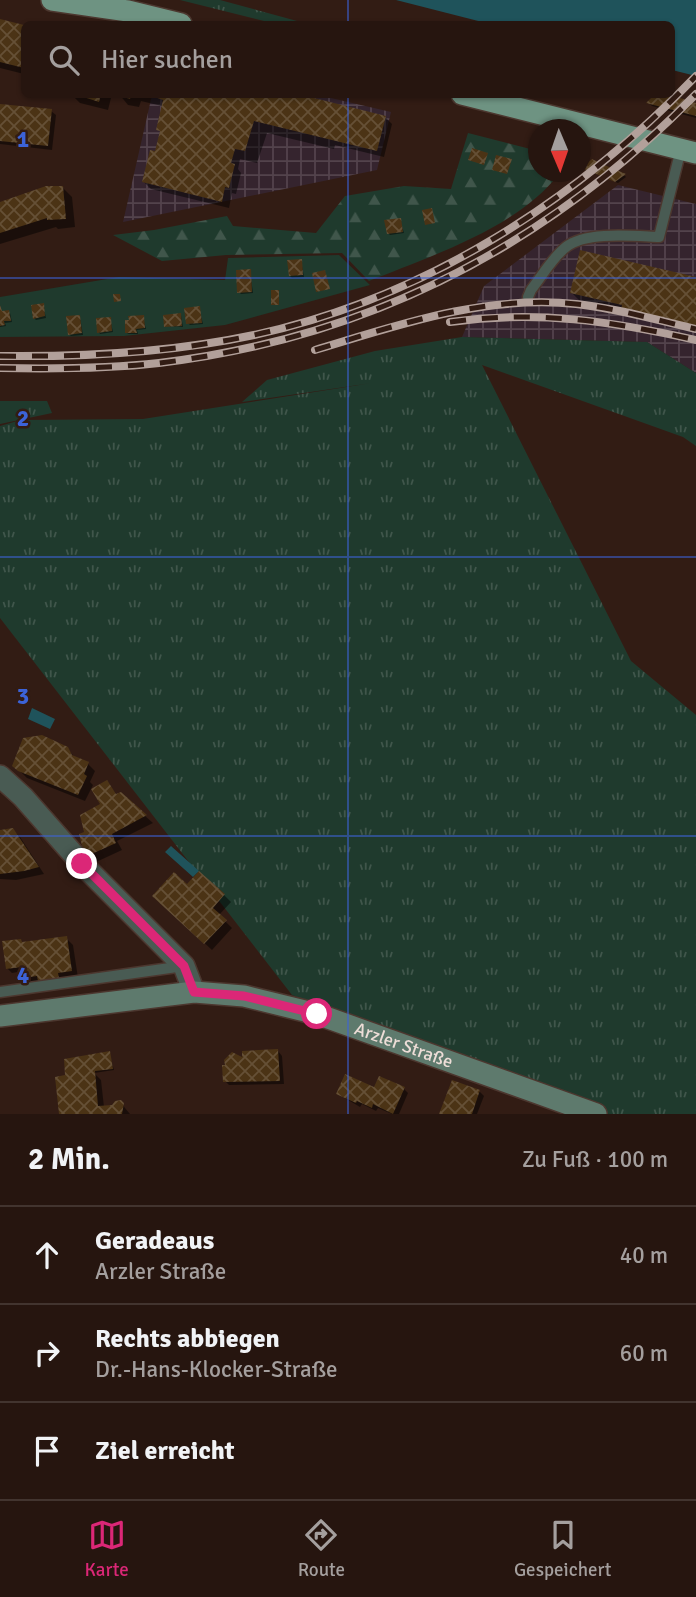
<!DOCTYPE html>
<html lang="de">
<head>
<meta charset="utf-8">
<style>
  :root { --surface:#26150f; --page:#32221d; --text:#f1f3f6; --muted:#a49f9e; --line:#42342f; --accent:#db2777 }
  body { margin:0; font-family:Signika,sans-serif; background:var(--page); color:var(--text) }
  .compass { position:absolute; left:528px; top:119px; width:63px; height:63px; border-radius:50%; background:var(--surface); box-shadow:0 2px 5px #0004; rotate:178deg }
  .stop { position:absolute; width:21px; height:21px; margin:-16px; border:5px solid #db2777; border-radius:50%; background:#fff }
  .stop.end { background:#db2777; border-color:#fff; box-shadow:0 2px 7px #0008 }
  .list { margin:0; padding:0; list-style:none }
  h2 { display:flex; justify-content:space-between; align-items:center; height:91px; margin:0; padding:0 28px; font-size:30px }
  h2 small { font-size:23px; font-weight:400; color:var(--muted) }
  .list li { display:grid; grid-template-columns:46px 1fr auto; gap:21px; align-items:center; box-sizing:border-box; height:98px; padding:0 28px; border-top:2px solid var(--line) }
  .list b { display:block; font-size:26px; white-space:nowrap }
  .list p { margin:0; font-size:23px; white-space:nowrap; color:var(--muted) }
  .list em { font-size:23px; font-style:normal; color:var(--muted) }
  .icon { flex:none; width:38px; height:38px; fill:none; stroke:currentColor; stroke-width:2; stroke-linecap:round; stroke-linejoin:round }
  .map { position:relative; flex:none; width:696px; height:1114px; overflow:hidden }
  .search { position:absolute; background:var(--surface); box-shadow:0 2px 5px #0004; left:21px; right:21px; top:21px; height:77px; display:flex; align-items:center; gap:18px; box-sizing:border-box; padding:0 24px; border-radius:10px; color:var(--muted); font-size:26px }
  .sheet { height:385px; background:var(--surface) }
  nav { display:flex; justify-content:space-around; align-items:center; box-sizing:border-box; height:98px; border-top:2px solid var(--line); background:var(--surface); font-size:19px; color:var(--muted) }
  nav a { display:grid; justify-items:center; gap:4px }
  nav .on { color:var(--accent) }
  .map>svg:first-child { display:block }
  .industrial { fill:url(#industrial-grid) }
  .grass { fill:url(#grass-tufts) }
  .forest { fill:url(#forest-firs) }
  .garden { fill:#1f3a2d }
  .water { fill:#1f535b }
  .shadow { fill:#0007 }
  .building { fill:url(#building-cross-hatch) }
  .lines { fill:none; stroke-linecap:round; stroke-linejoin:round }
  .lane-casing { stroke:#4c372f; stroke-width:13 }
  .street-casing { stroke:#4c372f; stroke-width:24 }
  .secondary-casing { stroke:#4c372f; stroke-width:24 }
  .primary-casing { stroke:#4c372f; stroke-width:24 }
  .lane { stroke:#495b53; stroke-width:10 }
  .street { stroke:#495b53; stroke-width:21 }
  .secondary { stroke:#5e7a6d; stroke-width:21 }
  .primary { stroke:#6e9382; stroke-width:21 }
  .rail-casing { stroke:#b2a09a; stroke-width:8 }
  .rail { stroke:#321c14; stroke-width:5; stroke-dasharray:16; stroke-linecap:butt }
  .route { stroke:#db2777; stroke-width:9 }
  .grid { fill:none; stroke:#3c63d8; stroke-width:2; stroke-opacity:0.55 }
  .labels { text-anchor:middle; stroke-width:5; stroke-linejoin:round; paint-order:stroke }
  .street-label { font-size:18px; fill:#edddd7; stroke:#321c14 }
  .grid-label { font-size:23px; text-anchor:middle; font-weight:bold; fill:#3c63d8; stroke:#321c14; stroke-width:5; stroke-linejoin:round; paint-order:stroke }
</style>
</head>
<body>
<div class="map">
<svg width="696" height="1114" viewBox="0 0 696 1114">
  <defs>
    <pattern id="industrial-grid" width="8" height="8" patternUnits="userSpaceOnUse" patternTransform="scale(1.75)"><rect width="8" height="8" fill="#35242e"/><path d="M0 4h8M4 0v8" fill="none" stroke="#53434c"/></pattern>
    <pattern id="grass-tufts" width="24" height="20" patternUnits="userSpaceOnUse" patternTransform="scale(1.75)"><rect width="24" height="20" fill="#1f3a2d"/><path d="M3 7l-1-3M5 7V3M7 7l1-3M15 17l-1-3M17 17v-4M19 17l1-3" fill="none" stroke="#40564b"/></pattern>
    <pattern id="forest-firs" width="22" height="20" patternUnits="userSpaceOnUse" patternTransform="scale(1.75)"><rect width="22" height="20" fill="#1f3a2d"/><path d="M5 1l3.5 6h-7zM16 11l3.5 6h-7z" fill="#40564b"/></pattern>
    <pattern id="building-cross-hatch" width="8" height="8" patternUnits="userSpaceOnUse" patternTransform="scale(1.75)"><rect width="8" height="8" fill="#4b3315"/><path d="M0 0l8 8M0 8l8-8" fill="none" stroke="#655036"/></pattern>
  </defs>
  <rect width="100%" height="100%" fill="#321c14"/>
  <!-- industrial -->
  <path class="industrial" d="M 152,95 L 318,95 L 391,112 L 377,170 L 123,222 Z
    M 618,185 L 696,204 L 696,373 L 647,342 L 462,337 L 484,286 Z"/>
  <!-- grass -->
  <path class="grass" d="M 180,0 L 220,0 L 308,24 L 276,24 Z
    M 462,337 L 647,342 L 696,373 L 696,446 L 683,437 L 482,365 L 631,661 L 696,715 L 696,1114 L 602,1114 L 292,995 L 0,618 L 0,426 L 21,420 L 143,419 L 372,383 L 242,402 L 267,380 L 375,351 Z
    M 0,401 L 47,401 L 52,413 L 0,424 Z"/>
  <!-- forest -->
  <path class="forest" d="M 468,133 L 538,151 L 538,172 L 558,172 L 559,174 C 517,228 431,256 369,281 L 342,253 L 226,255 L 162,261 L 113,235 L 154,230 L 227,216 L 233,226 L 316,233 L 345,196 L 404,186 L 451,189 Z"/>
  <!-- garden -->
  <path class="garden" d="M 339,255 L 370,285 L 225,325 L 124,336 L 0,337 L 0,297 L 119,277 L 225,280 L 228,258 Z"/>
  <!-- water -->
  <path class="water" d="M 396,0 L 696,0 L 696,76 L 672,70 L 672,24 L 490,24 Z
    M 32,708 L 55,719 L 50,729 L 28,719 Z
    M 171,846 L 199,871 L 193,877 L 165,852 Z"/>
  <!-- shadow -->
  <path class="shadow" d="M 0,20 L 24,26 L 24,74 L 0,68 Z
    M 71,94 L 112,94 L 108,110 L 80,103 Z
    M 119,94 L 271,94 L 385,117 L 392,124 L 384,157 L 335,145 L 334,149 L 267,133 L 257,163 L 240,159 L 238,169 L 241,173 L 236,194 L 232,193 L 229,208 L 151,189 L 144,182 L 156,154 L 161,132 L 158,129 L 162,106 L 141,101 L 139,107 L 128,105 Z
    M 649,103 L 696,105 L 696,118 L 652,106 Z
    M 0,106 L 51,111 L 56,115 L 52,150 L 0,144 Z
    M 592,161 L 625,176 L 626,177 L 618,183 L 586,169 Z
    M 63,188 L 72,197 L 75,227 L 58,229 L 56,227 L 0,244 L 0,203 Z
    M 400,220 L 404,233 L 390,235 L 388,233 Z
    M 301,261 L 304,277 L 292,278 L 290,276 Z
    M 250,271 L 253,293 L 241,294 L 239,292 Z
    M 696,278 L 696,331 L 630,316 L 624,310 L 579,300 L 572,293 Z
    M 43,305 L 46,318 L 36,320 L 34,318 Z
    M 199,308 L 203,324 L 190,325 L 188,323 Z
    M 0,309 L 3,312 L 10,313 L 12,322 L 5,323 L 6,326 L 0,327 Z
    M 181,315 L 183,327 L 166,326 Z
    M 80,317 L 83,335 L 71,336 L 69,334 Z
    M 143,317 L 146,329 L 137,330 L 138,334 L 129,334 L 127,333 Z
    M 110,319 L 113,332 L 100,334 L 99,332 Z
    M 67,748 L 76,759 L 88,764 L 95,771 L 90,782 L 93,785 L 85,801 L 27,778 L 14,765 Z
    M 106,782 L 118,796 L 120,794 L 153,823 L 117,841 L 122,850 L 94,863 L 87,856 L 86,833 L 103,804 Z
    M 12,829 L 20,837 L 44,874 L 16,880 L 0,879 L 0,830 Z
    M 187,886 L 224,895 L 231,902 L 219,915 L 232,928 L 212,950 L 161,903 Z
    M 66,938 L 73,945 L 78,978 L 32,985 L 25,978 L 24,971 L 12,973 L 7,968 L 24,944 Z
    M 278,1051 L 282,1056 L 284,1084 L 229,1085 L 225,1081 L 244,1059 Z
    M 109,1053 L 114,1070 L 94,1073 L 101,1080 L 104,1107 L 112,1106 L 120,1102 L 130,1114 L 61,1114 L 69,1077 Z
    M 453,1082 L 480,1092 L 484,1096 L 477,1114 L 441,1114 Z
    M 375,1089 L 404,1089 L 408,1093 L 399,1114 L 392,1114 L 378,1108 L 376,1111 L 362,1104 L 360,1107 L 338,1094 Z"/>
  <!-- building -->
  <path class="building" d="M 0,19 L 24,25 L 24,68 L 0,62 Z
    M 74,94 L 101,94 L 99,102 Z
    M 115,94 L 132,94 L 130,99 Z
    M 146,94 L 298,94 L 386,116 L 377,151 L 254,121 L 245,151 L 235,149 L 231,163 L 235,164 L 229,188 L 225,187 L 222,202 L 142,182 L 150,150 L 155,151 L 160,131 L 156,130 L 163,100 Z
    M 655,94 L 667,94 L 696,103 L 696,116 L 646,103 Z
    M 0,104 L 52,109 L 48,146 L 0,141 Z
    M 472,148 L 488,153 L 484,165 L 468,160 Z
    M 496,155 L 512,159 L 507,174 L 492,170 Z
    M 592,159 L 602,164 L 626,174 L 615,182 L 582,168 Z
    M 46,186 L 63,186 L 66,219 L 47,220 L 47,218 L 0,233 L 0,202 Z
    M 432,208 L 435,223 L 425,225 L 422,210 Z
    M 401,218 L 403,232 L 387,234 L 384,220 Z
    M 580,250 L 696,277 L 696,327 L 621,310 L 622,305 L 570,293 Z
    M 302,259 L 303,275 L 289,276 L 287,260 Z
    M 251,269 L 252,292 L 237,293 L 236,270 Z
    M 325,270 L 330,289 L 316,292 L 312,273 Z
    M 271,290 L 279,290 L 279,305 L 271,305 Z
    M 113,294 L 120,294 L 121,301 L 114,302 Z
    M 44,303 L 45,316 L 33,319 L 31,305 Z
    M 0,305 L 2,311 L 9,310 L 11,321 L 4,321 L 5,325 L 0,326 Z
    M 200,306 L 202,323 L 186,324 L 184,308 Z
    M 181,313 L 182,326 L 164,327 L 163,315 Z
    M 80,315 L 82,333 L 68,335 L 66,316 Z
    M 144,315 L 145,328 L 136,329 L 137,333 L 125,333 L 125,320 L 129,320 L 128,316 Z
    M 111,317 L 112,331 L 97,333 L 96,318 Z
    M 42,735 L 68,747 L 72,755 L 89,762 L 84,774 L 87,776 L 78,795 L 18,771 L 12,766 L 23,738 Z
    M 107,780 L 116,794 L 121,792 L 147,815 L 112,834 L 116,843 L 85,857 L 79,834 L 84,832 L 80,815 L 100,804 L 91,789 Z
    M 13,828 L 39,867 L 24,871 L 0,874 L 0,830 Z
    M 199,871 L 225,894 L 213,908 L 227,920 L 204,944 L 152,896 L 174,872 L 187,884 Z
    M 67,936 L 72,971 L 58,973 L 59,978 L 38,981 L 37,976 L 24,978 L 22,967 L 6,969 L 2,941 L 21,939 L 22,942 Z
    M 278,1049 L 280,1081 L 223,1082 L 222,1065 L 225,1065 L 224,1060 L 232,1052 L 242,1057 L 242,1051 Z
    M 110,1051 L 113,1069 L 95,1071 L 98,1106 L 112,1105 L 115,1101 L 121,1100 L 124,1103 L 122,1114 L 59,1114 L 55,1077 L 65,1075 L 64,1059 Z
    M 345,1074 L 374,1087 L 379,1076 L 405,1087 L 393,1114 L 373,1104 L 372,1108 L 357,1101 L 356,1103 L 336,1094 Z
    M 452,1080 L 480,1090 L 472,1114 L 439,1114 Z"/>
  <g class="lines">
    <!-- lane casing -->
    <g class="lane-casing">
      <path id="lane" d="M 528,297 L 531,290 C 542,276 552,258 566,247 C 586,231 634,236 659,237 L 681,149
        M 0,992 L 184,966"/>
    </g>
    <!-- street casing -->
    <g class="street-casing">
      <path id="street" d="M 0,776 L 23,797 L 82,864 L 184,966 L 194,992"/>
    </g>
    <!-- secondary casing -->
    <g class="secondary-casing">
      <g id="secondary">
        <path id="s1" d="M 0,1016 L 194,992 L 244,996 L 317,1014 L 596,1114"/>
      </g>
    </g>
    <!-- primary casing -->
    <g class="primary-casing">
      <path id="primary" d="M 52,0 L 128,11 L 181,24
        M 462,94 L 696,153"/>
    </g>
    <!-- lane -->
    <use href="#lane" class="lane"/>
    <!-- street -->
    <use href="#street" class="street"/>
    <!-- secondary -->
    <use href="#secondary" class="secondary"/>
    <!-- primary -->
    <use href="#primary" class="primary"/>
    <!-- rail casing -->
    <g class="rail-casing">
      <path id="rail" d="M 450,322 C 537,310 611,321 696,340
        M 315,350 C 401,324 484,295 576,304 C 616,308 656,320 696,329
        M 0,356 C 85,357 170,353 254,335 C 425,298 576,201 696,76
        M 0,368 C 52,369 106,369 159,363 C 369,338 548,245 696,94"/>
    </g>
    <!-- rail -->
    <use href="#rail" class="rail"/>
  </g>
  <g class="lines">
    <!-- route -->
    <path class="route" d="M 82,864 L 184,966 L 194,992 L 244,996 L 317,1014"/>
  </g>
  <!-- grid -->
  <path class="grid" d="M 348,0 L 348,24M 348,94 L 348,1114M 0,278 L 696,278M 0,557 L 696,557M 0,836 L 696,836"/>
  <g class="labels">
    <!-- street labels -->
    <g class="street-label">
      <text dy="6" stroke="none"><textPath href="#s1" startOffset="413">Arzler Straße</textPath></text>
    </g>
  </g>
  <g class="grid-label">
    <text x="23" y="147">1</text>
    <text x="23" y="426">2</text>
    <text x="23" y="704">3</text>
    <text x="23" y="983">4</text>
  </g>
</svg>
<svg class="compass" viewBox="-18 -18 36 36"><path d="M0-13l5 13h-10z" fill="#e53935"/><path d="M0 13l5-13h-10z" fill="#a49f9e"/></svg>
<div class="stop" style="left:317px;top:1014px"></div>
<div class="stop end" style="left:82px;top:864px"></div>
<div class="search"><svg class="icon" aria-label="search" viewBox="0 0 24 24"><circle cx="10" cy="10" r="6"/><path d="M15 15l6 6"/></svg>Hier suchen</div>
</div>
<section class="sheet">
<h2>2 Min.<small>Zu Fuß · 100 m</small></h2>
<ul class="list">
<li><svg class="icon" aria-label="ahead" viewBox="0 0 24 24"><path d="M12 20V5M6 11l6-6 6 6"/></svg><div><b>Geradeaus</b><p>Arzler Straße</p></div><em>40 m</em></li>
<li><svg class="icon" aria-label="right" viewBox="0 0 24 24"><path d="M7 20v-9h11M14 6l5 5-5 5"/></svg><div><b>Rechts abbiegen</b><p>Dr.-Hans-Klocker-Straße</p></div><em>60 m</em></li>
<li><svg class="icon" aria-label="arrive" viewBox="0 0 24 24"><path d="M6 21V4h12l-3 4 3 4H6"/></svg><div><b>Ziel erreicht</b></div></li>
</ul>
</section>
<nav>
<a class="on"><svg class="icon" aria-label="map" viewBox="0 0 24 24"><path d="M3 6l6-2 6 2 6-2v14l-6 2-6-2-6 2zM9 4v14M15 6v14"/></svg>Karte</a>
<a><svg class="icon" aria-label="directions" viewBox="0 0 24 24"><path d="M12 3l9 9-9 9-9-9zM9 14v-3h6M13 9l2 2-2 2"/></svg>Route</a>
<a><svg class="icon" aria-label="saved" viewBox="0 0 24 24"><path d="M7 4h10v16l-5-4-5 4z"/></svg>Gespeichert</a>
</nav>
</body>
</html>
